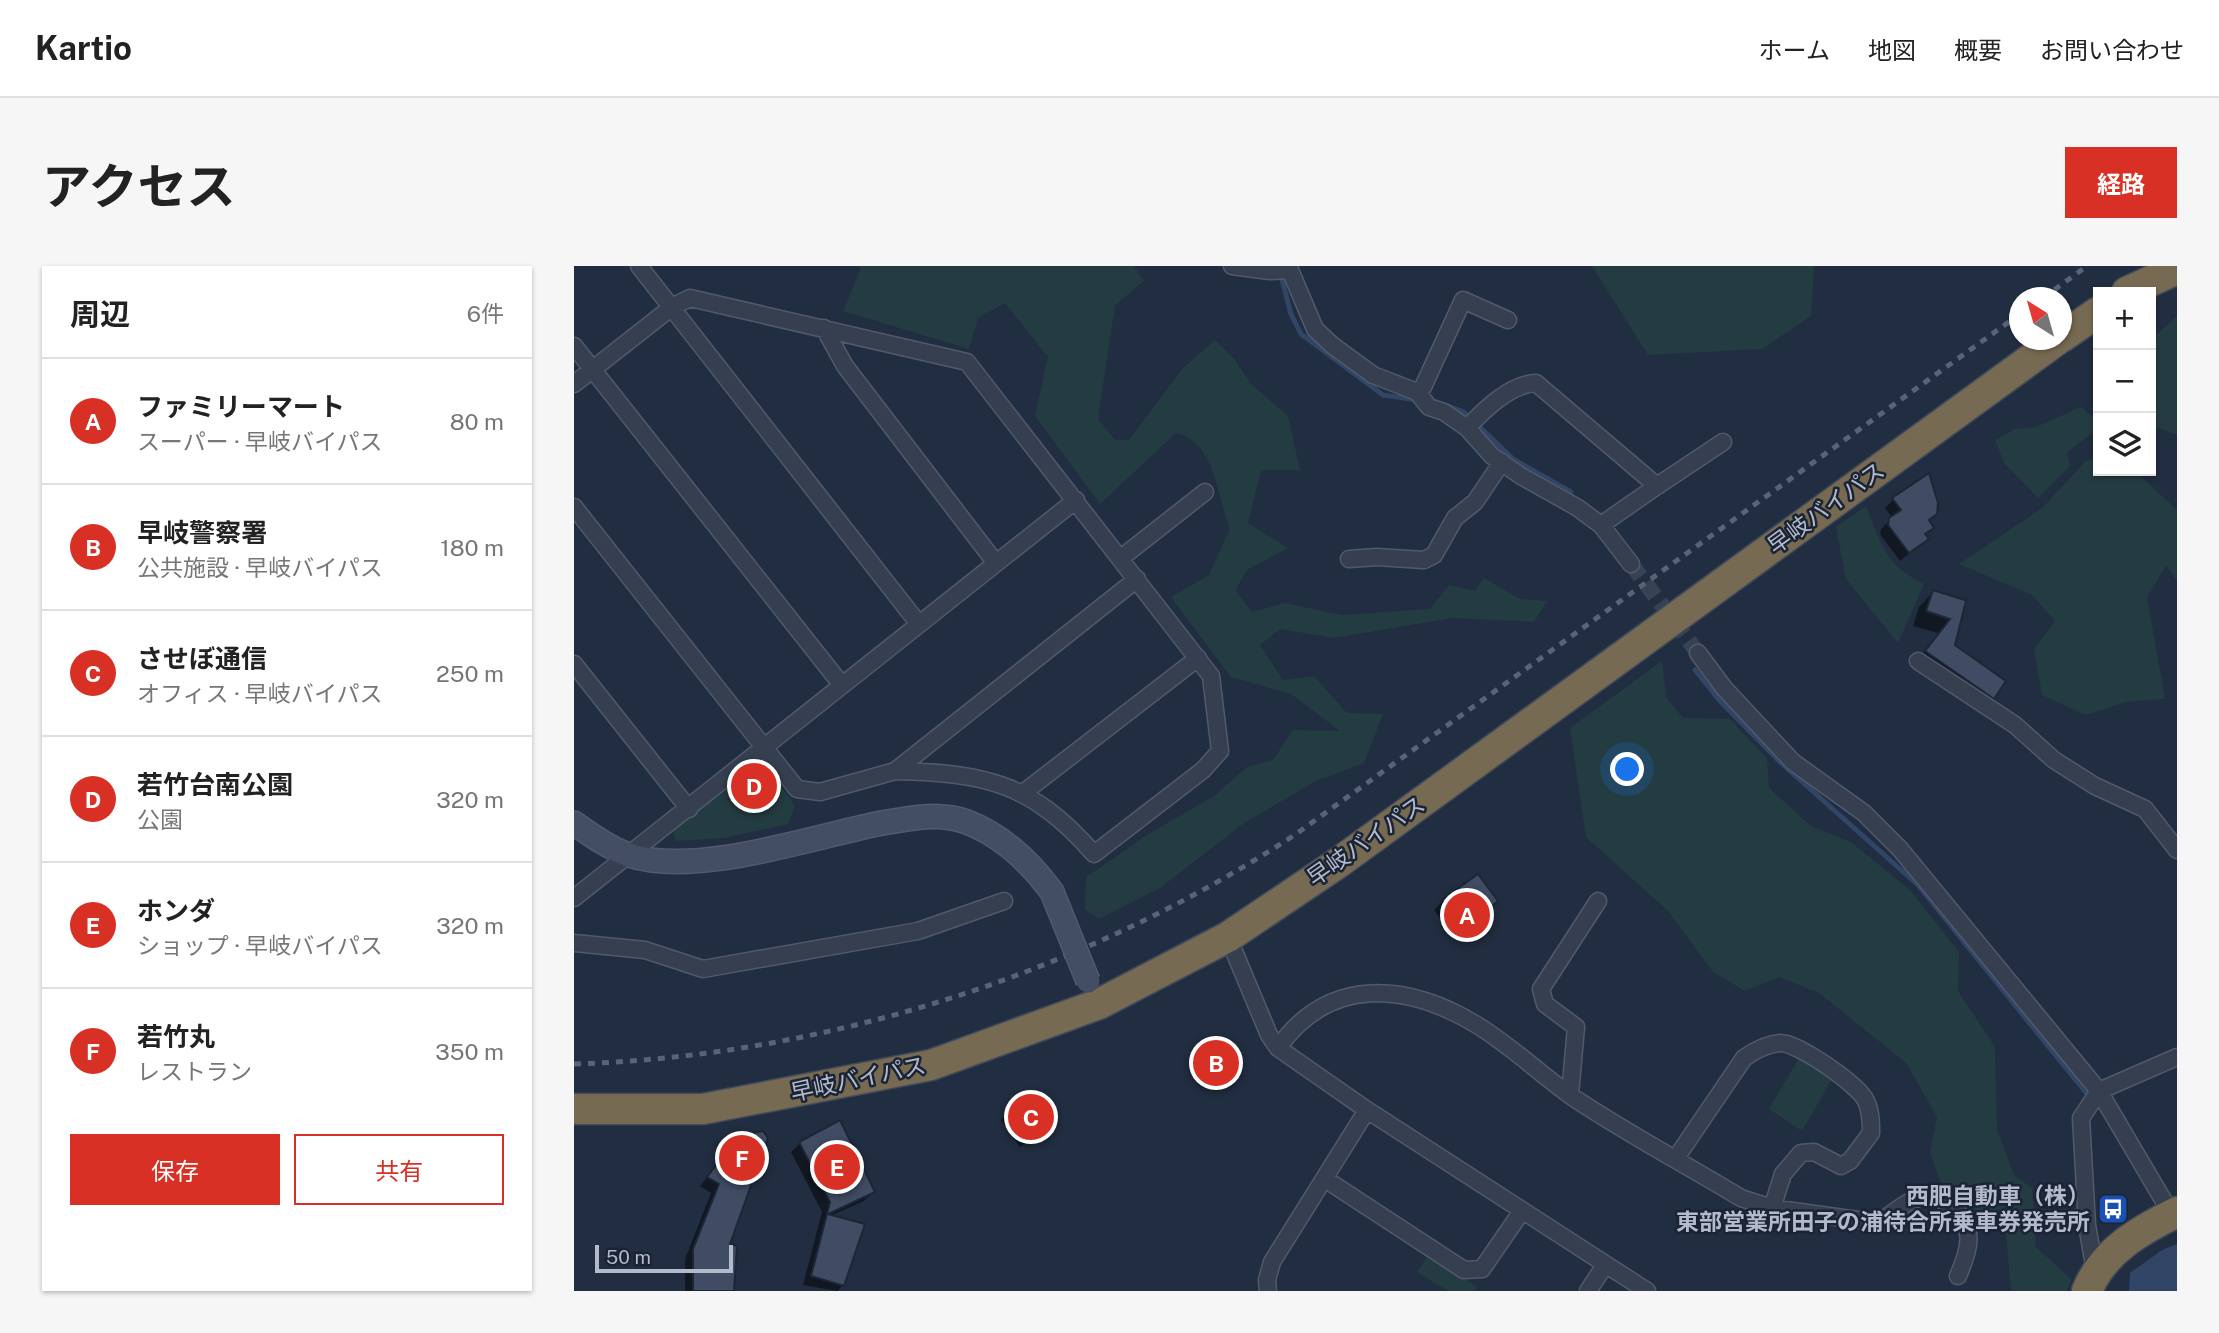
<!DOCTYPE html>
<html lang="ja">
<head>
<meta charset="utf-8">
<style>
  :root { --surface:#fff; --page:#f6f6f6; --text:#222; --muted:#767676; --line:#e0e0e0; --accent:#d93025 }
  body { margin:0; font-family:"Public Sans","Noto Sans JP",sans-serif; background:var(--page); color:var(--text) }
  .controls { position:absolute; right:21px; top:21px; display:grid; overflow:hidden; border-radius:0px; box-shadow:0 2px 5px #0004 }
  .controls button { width:63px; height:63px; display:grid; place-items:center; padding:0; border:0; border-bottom:2px solid var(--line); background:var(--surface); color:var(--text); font:35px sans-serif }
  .compass { position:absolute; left:1435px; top:21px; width:63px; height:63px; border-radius:50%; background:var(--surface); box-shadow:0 2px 5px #0004; rotate:323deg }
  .scale { position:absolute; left:21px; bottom:18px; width:138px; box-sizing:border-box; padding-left:7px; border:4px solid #b2bacb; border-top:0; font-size:19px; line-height:24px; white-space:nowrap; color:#b2bacb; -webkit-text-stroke:5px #1b2435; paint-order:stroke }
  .you { position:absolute; left:1054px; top:504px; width:24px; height:24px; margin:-18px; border:5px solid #fff; border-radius:50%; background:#1a73e8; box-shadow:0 0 0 10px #1a73e833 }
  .badge { display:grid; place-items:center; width:46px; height:46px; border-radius:50%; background:var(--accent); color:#fff; font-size:23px; font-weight:700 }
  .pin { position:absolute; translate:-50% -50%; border:4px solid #fff; box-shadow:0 2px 7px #0006 }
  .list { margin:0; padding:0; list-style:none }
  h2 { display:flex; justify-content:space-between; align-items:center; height:91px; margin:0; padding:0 28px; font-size:30px }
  h2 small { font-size:23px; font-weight:400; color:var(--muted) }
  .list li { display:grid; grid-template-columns:46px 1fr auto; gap:21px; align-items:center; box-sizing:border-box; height:126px; padding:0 28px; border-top:2px solid var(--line) }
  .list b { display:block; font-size:26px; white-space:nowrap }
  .list p { margin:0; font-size:23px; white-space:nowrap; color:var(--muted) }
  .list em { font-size:23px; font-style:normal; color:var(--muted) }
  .actions { display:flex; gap:14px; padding:21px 28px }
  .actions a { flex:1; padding:16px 0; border:2px solid var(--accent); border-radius:0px; text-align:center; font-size:24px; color:var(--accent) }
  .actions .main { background:var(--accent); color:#fff }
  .icon { flex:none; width:38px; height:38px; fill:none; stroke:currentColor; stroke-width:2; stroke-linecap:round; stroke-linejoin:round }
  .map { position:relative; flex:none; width:1603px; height:1025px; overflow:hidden; border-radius:0px }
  header { display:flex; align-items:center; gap:42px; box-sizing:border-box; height:98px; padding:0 35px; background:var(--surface); border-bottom:2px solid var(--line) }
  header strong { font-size:33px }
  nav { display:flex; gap:38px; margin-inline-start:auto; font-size:24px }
  .intro { display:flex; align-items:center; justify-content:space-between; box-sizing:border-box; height:168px; padding:0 42px }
  h1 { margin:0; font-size:49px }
  .button { padding:18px 32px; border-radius:0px; background:var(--accent); color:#fff; font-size:24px; font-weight:700 }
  main { display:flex; gap:42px; padding:0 42px }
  aside { flex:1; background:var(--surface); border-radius:0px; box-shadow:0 2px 5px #0004 }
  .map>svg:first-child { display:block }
  .green { fill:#233c41 }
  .water { fill:#314567 }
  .shadow { fill:#0007 }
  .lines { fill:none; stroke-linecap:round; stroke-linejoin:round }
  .stream { stroke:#314567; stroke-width:5 }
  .building { fill:#404c63; stroke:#1d2637; stroke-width:2 }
  .street-tunnel { stroke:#374255; stroke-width:16; stroke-dasharray:16 8; stroke-linecap:butt }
  .street-casing { stroke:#515a6b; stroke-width:19 }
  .secondary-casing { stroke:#515a6b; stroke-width:26 }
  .highway-casing { stroke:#414a5b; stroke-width:33 }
  .street { stroke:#363f50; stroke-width:16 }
  .secondary { stroke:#434d63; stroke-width:23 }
  .highway { stroke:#776a52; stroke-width:30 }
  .rail { stroke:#576377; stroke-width:5; stroke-dasharray:7 7; stroke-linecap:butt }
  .secondary-bridge-casing { stroke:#515a6b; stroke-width:26; stroke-linecap:butt }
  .secondary-bridge { stroke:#434d63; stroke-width:23 }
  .labels { text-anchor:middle; stroke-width:5; stroke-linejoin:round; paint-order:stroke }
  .street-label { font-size:23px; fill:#b2bacb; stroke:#1b2435 }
  .poi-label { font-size:23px; font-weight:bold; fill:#b2bacb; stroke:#1b2435; text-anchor:end }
</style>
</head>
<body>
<header>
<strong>Kartio</strong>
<nav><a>ホーム</a><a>地図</a><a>概要</a><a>お問い合わせ</a></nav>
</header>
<div class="intro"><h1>アクセス</h1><a class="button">経路</a></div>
<main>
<aside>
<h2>周辺<small>6件</small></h2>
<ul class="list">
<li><span class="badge">A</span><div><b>ファミリーマート</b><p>スーパー · 早岐バイパス</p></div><em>80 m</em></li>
<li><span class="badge">B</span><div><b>早岐警察署</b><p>公共施設 · 早岐バイパス</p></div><em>180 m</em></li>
<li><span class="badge">C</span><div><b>させぼ通信</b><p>オフィス · 早岐バイパス</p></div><em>250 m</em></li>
<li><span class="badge">D</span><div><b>若竹台南公園</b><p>公園</p></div><em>320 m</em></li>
<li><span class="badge">E</span><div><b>ホンダ</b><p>ショップ · 早岐バイパス</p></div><em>320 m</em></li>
<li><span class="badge">F</span><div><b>若竹丸</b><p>レストラン</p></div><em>350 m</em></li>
</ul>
<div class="actions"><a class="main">保存</a><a>共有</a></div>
</aside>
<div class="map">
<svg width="1603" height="1025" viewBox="0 0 1603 1025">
  <rect width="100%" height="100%" fill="#212d40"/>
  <!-- green -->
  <path class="green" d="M 283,0 L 560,0 L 570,15 L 541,39 L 524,153 L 541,174 L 555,174 L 609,102 L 641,74 L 661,94 L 677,118 L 714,150 L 726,204 L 687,204 L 674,257 L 714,282 L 674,303 L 661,324 L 678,346 L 710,337 L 768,349 L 856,343 L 875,319 L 901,325 L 910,312 L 946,333 L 973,335 L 960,356 L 878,352 L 760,372 L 706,363 L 686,379 L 709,414 L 740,410 L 773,447 L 809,448 L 790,497 L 742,515 L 670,557 L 586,622 L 525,653 L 511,644 L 512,611 L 576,567 L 640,530 L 673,501 L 699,494 L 719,464 L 766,465 L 717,428 L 657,411 L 597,331 L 635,309 L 656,262 C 642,230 643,177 602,167 L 526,238 L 461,150 L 474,91 L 431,37 L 404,52 L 395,83 L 269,45 L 287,2 Z
    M 1018,0 L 1240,0 L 1237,50 L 1188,83 L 1074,89 Z
    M 1603,50 L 1603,169 L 1577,159 L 1577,74 Z
    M 1507,141 L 1524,155 L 1524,163 L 1493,186 L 1496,200 L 1464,232 L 1430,197 L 1421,174 L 1441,163 L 1462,161 Z
    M 1524,191 L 1524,205 L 1561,205 L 1603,244 L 1603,315 L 1592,300 L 1573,331 L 1591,433 L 1552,436 L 1512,449 L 1468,429 L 1460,383 L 1481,355 L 1458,329 L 1385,298 L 1468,242 L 1512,195 Z
    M 1292,240 C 1309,280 1309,297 1350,318 L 1324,377 L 1272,313 L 1262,261 Z
    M 1088,395 L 1092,431 L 1109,452 L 1156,453 L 1193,492 L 1195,522 L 1237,560 L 1277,576 L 1336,624 L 1385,686 L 1384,725 L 1421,781 L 1423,863 L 1440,909 L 1458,922 L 1462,981 L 1497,1013 L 1493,1025 L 1437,1025 L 1432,969 L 1366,915 L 1356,887 L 1363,851 L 1332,797 L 1245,727 L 1205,711 L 1171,725 L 1139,706 L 1094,645 L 1012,571 L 996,462 Z
    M 178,500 L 193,500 L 221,540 L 214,558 L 150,572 L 101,575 L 99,563 Z
    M 1225,792 L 1258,813 L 1228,865 L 1195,843 Z
    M 854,989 L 903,1021 L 901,1025 L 874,1025 L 843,1006 Z"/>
  <!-- water -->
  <path class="water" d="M 1603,978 L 1603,1025 L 1555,1025 L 1556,1007 L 1588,984 Z"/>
  <!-- shadow -->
  <path class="shadow" d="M 1319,234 L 1353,255 L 1358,262 L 1350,269 L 1353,273 L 1326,295 L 1306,268 L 1307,263 L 1318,252 L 1311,242 Z
    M 1359,326 L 1390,335 L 1379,379 L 1419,431 L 1405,446 L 1339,400 L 1364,367 L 1339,360 L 1345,341 Z
    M 869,635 L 913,643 L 880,670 L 860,644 Z
    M 432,848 L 481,855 L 446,881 L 427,854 Z
    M 226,877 L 299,926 L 290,935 L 256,950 L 269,1019 L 263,1025 L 229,1019 L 248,946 L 217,886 Z
    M 158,880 L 154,979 L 158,1025 L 111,1025 L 111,993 L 137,927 L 126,920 Z"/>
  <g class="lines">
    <!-- stream -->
    <path class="stream" d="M 706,6 L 717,48 L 727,68 L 809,129 L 844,134
      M 871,139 L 890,146 L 939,193 L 997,226
      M 1121,404 L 1146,435 L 1207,497 L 1344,619 L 1513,828"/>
  </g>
  <!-- building -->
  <path class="building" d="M 1355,207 L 1364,237 L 1363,248 L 1355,254 L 1360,262 L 1351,268 L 1355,273 L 1335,287 L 1314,259 L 1315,252 L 1327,244 L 1318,232 Z
    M 1359,324 L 1391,334 L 1393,331 L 1381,379 L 1432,415 L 1420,433 L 1351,385 L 1376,353 L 1352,345 Z
    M 904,608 L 924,635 L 890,663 L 868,634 Z
    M 466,826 L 483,855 L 452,877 L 431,847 Z
    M 266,854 L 301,926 L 254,948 L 291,958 L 270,1020 L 237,1010 L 256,936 L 225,876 Z
    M 189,865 L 194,872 L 156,978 L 163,980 L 160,1025 L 119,1025 L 119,983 L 145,918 L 133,911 L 166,869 Z"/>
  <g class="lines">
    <!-- street-tunnel -->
    <path class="street-tunnel" d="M 1057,298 L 1124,387"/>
    <!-- street casing -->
    <g class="street-casing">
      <path id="street" d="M 65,0 L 344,357
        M 658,0 L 696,5 L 716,4 L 741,63 L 758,79 L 799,109 L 843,126 L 855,141 L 870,146 L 893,162 L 918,190 L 947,210 L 1004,242 L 1027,259 L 1057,298
        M 250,62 L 271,100 L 421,296
        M 0,80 L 267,418
        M 0,118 L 98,41 L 116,32 L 393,96 L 637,410 L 646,485 L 629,504 L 520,588 C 458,517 412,507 321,505
        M 843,126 L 849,121 L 889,34 L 934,54
        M 893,162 C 910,144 936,118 962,117 L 1083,220 L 1027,259
        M 1083,220 L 1149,176
        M 0,241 L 223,523 L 246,526 L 321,505 L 563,313
        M 547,292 L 631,226
        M 775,293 L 803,291 L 850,294 L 860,289 L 881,252 L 901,236 L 928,196
        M 1124,387 L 1150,422 L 1219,496 L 1290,547 L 1326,583 L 1525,825 L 1507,852 L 1513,959 L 1521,1005
        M 1344,395 L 1441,459 L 1480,494 L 1521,520 L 1571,543 L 1603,584
        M 0,398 L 115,543
        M 449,527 L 624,392
        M 0,632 L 502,234
        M 654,671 L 695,769 L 704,782 L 793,844 L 1073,1025
        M 0,677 L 71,684 L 129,703 L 344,665 L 430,635
        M 704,782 C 755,709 834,717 903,759 C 937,780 965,807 997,830 C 1052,867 1111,898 1167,932 L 1198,942 L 1305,957 C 1319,947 1335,932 1353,930 C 1362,930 1371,935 1378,941 C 1403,961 1395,985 1384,1010
        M 996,829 L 1002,761 L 971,738 L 967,723 L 1024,635
        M 1102,892 L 1170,792 C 1180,785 1194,778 1206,777 C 1223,776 1285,819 1292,835 C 1297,845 1297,857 1297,867 L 1276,895 L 1267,900 L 1240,886 L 1227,887 L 1209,908 L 1198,942
        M 751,913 L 890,1004 L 908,1003 L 948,945
        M 1598,949 L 1525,825 L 1603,791
        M 694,1025 L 693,1014 L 698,996 L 793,844
        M 1014,1025 L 1031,999"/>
    </g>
    <!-- secondary casing -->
    <g class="secondary-casing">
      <path id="secondary" d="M 0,557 C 17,569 35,582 55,589 C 121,611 235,572 303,558 C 332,553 364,545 393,556 C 429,570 456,596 478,626"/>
    </g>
    <!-- highway casing -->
    <g class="highway-casing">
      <path id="highway" d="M 1553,26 L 1603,3
        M 1488,71 L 1524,46
        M 0,843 L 129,843 L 357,799 L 525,738 L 654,671 L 764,597 L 1483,74
        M 1513,1025 C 1529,985 1565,965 1603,946"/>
    </g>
    <!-- street -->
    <use href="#street" class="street"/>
    <!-- secondary -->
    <use href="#secondary" class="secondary"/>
    <!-- highway -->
    <use href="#highway" class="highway"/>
    <!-- rail -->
    <path class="rail" d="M 1469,32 L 1513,0
      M 0,798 C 254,790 510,707 722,568 L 1446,48"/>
    <!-- secondary-bridge casing -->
    <g class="secondary-bridge-casing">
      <path id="secondary-bridge" d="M 478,626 L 514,715"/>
    </g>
    <!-- secondary-bridge -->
    <use href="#secondary-bridge" class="secondary-bridge"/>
  </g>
  <!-- icons -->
  <defs>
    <g id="bus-square" transform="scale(1.575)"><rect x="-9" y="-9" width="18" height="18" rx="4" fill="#1a4fb4" stroke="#1b2435"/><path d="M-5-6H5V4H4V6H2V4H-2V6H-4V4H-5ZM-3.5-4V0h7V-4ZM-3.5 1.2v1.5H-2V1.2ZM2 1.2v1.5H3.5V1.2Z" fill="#fff"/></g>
  </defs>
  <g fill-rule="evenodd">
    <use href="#bus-square" x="1539" y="943"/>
  </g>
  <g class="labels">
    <!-- street labels -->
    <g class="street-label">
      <text transform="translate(1252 242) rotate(-36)" y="8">早岐バイパス</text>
      <text transform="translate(792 575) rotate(-35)" y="8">早岐バイパス</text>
      <text transform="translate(284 813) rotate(-12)" y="8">早岐バイパス</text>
    </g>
    <!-- poi labels -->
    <g class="poi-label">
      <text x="1516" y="938">西肥自動車（株）<tspan x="1516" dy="26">東部営業所田子の浦待合所乗車券発売所</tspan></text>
    </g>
  </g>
</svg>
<div class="controls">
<button>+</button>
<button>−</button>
<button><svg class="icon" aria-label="layers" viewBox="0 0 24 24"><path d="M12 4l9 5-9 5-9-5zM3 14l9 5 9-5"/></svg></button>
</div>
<svg class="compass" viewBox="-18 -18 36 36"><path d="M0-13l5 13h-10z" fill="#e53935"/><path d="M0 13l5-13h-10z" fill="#767676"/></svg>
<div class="scale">50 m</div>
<div class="you"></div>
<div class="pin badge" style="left:893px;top:649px">A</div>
<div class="pin badge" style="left:642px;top:797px">B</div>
<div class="pin badge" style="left:457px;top:851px">C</div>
<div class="pin badge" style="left:180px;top:520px">D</div>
<div class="pin badge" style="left:263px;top:901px">E</div>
<div class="pin badge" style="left:168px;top:892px">F</div>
</div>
</main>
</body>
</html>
